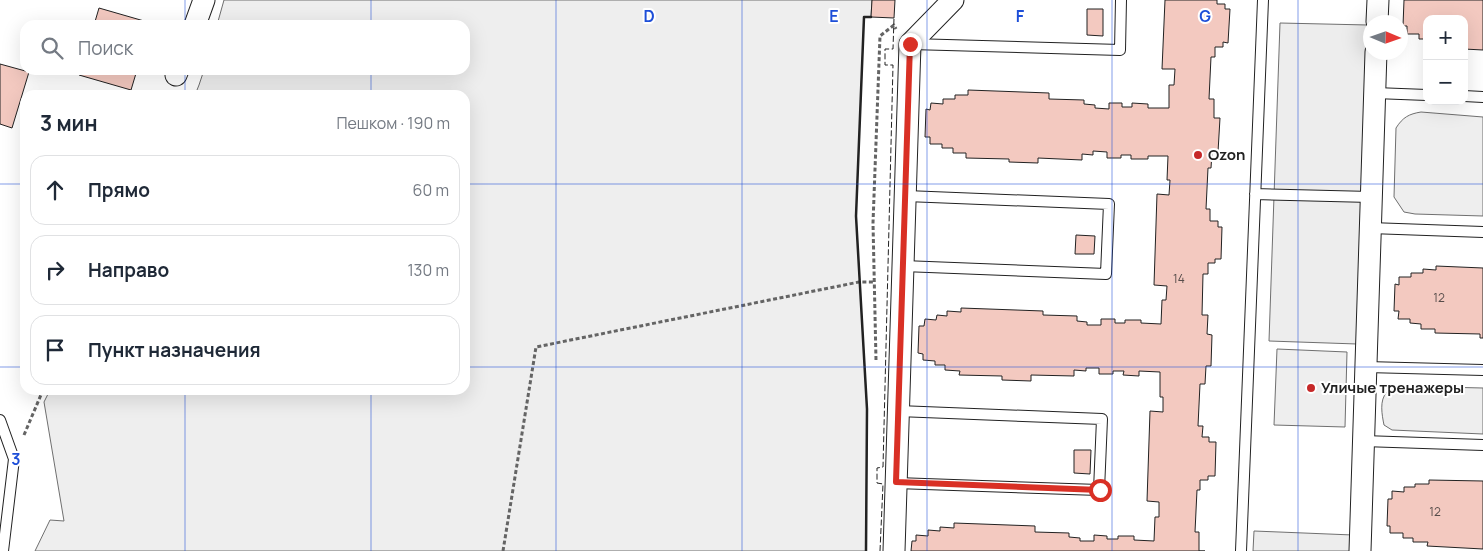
<!DOCTYPE html>
<html lang="ru">
<head>
<meta charset="utf-8">
<style>
  :root { --surface:#fff; --page:#f6f6f7; --text:#1f2937; --muted:#747a83; --line:#e0e1e3 }
  body { margin:0; font-family:Manrope,sans-serif; background:var(--page); color:var(--text) }
  .controls { position:absolute; right:15px; top:15px; display:grid; overflow:hidden; border-radius:10px; box-shadow:0 5px 20px #0002 }
  .controls button { width:45px; height:45px; display:grid; place-items:center; padding:0; border:0; border-bottom:1px solid var(--line); background:var(--surface); color:var(--text); font:25px sans-serif }
  .compass { position:absolute; left:1363px; top:15px; width:45px; height:45px; border-radius:50%; background:var(--surface); box-shadow:0 5px 20px #0002; rotate:92deg }
  .stop { position:absolute; width:15px; height:15px; margin:-11px; border:4px solid #d93025; border-radius:50%; background:#fff }
  .stop.end { background:#d93025; border-color:#fff; box-shadow:0 1px 5px #0008 }
  .list { margin:0; padding:0; list-style:none }
  h2 { display:flex; justify-content:space-between; align-items:center; height:65px; margin:0; padding:0 20px; font-size:21px }
  h2 small { font-size:16px; font-weight:400; color:var(--muted) }
  .list li { display:grid; grid-template-columns:32px 1fr auto; gap:15px; align-items:center; box-sizing:border-box; height:70px; margin:0 10px 10px; padding:0 10px; border:1px solid var(--line); border-radius:15px }
  .list b { display:block; font-size:19px; white-space:nowrap }
  .list em { font-size:16px; font-style:normal; color:var(--muted) }
  .icon { flex:none; width:28px; height:28px; fill:none; stroke:currentColor; stroke-width:2; stroke-linecap:round; stroke-linejoin:round }
  .map { position:relative; flex:none; width:1483px; height:551px; overflow:hidden }
  .search { position:absolute; background:var(--surface); box-shadow:0 5px 20px #0002; left:20px; top:20px; width:450px; height:55px; display:flex; align-items:center; gap:12px; box-sizing:border-box; padding:0 18px; border-radius:15px; color:var(--muted); font-size:19px }
  .panel { position:absolute; background:var(--surface); box-shadow:0 5px 20px #0002; left:20px; top:90px; width:450px; height:305px; border-radius:15px }
  .map>svg:first-child { display:block }
  .green { fill:#eee; stroke:#6f6f6f }
  .parking { fill:#ededed; stroke:#6f6f6f }
  .building { fill:#f3c9c0; stroke:#222 }
  .lines { fill:none; stroke-linecap:round; stroke-linejoin:round }
  .service-casing { stroke:#222; stroke-width:12 }
  .minor-casing { stroke:#222; stroke-width:23 }
  .path { stroke:#646464; stroke-width:3; stroke-dasharray:4 2.5; stroke-linecap:butt }
  .service { stroke:#fff; stroke-width:10 }
  .minor { stroke:#fff; stroke-width:21 }
  .fence { stroke:#222; stroke-width:1; stroke-dasharray:6 2.5; stroke-linecap:butt }
  .wall { stroke:#222; stroke-width:2.5 }
  .route { stroke:#d93025; stroke-width:6 }
  .grid { fill:none; stroke:#1d4ed8; stroke-width:1; stroke-opacity:0.55 }
  .poi-dot { fill:#c62828; stroke:#fff; stroke-width:2 }
  .labels { text-anchor:middle; stroke-width:4; stroke-linejoin:round; paint-order:stroke }
  .number-label { font-size:12px; fill:#564c4a }
  .poi-label { font-size:15px; font-weight:bold; fill:#222; stroke:#fff; text-anchor:start }
  .grid-label { font-size:16px; text-anchor:middle; font-weight:bold; fill:#1d4ed8; stroke:#fff; stroke-width:4; stroke-linejoin:round; paint-order:stroke }
</style>
</head>
<body>
<div class="map">
<svg width="1483" height="551" viewBox="0 0 1483 551">
  <rect width="100%" height="100%" fill="#fff"/>
  <!-- green -->
  <path class="green" d="M 224,0 L 872,0 L 871,17 L 864,17 L 856,216 L 867,409 L 866,551 L 35,551 L 50,520 L 64,521 L 44,402 L 50,390 L 465,390 L 465,95 L 195,95 L 199,85 L 204,70 L 465,70 L 465,25 L 217,25 Z
    M 1421,112 L 1483,117 L 1483,216 L 1415,214 L 1404,212 L 1394,197 L 1396,128 C 1403,117 1409,114 1421,112 Z
    M 1277,349 L 1347,352 L 1345,427 L 1274,425 Z
    M 1398,386 L 1483,388 L 1483,434 L 1392,430 L 1384,425 C 1382,415 1379,400 1387,392 C 1390,389 1395,388 1398,386 Z"/>
  <!-- parking -->
  <path class="parking" d="M 1280,23 L 1368,25 L 1357,344 L 1269,341 Z
    M 1254,531 L 1353,535 L 1353,551 L 1253,551 Z"/>
  <!-- building -->
  <path class="building" d="M 872,0 L 895,0 L 894,18 L 871,17 Z
    M 1165,0 L 1217,0 L 1217,4 L 1225,4 L 1225,9 L 1230,9 L 1228,43 L 1223,42 L 1223,47 L 1215,47 L 1215,57 L 1211,57 L 1209,99 L 1214,99 L 1214,118 L 1220,118 L 1218,152 L 1212,152 L 1211,168 L 1208,168 L 1206,209 L 1210,209 L 1210,221 L 1218,221 L 1218,227 L 1222,227 L 1221,259 L 1215,259 L 1215,263 L 1208,263 L 1208,274 L 1203,274 L 1202,315 L 1208,315 L 1207,334 L 1212,335 L 1211,366 L 1206,366 L 1205,384 L 1200,384 L 1198,426 L 1203,426 L 1202,437 L 1209,437 L 1209,442 L 1216,442 L 1215,476 L 1208,476 L 1208,480 L 1200,480 L 1200,490 L 1197,490 L 1195,532 L 1199,532 L 1199,551 L 1205,551 L 911,551 L 912,541 L 916,541 L 916,535 L 928,536 L 928,530 L 940,531 L 940,527 L 954,528 L 954,523 L 1035,526 L 1035,532 L 1069,533 L 1069,537 L 1080,538 L 1080,541 L 1094,541 L 1094,535 L 1107,536 L 1107,539 L 1118,539 L 1118,536 L 1134,536 L 1134,540 L 1154,541 L 1155,517 L 1159,517 L 1159,502 L 1147,501 L 1150,411 L 1163,412 L 1163,397 L 1160,397 L 1160,372 L 1139,371 L 1139,376 L 1123,375 L 1124,371 L 1113,371 L 1113,374 L 1099,374 L 1099,368 L 1086,368 L 1086,371 L 1074,370 L 1074,376 L 1031,375 L 1031,381 L 1002,380 L 1002,376 L 959,375 L 960,371 L 945,370 L 945,365 L 935,365 L 935,361 L 923,360 L 923,354 L 918,353 L 919,326 L 924,326 L 925,319 L 936,320 L 937,315 L 947,316 L 947,311 L 961,312 L 961,308 L 1043,311 L 1043,315 L 1077,316 L 1077,321 L 1087,322 L 1087,325 L 1101,325 L 1101,319 L 1115,319 L 1115,323 L 1125,323 L 1125,320 L 1141,320 L 1141,323 L 1161,324 L 1162,300 L 1166,300 L 1167,286 L 1154,285 L 1157,194 L 1169,195 L 1170,180 L 1167,180 L 1168,156 L 1148,156 L 1148,159 L 1131,159 L 1131,155 L 1121,155 L 1121,158 L 1107,158 L 1107,152 L 1093,151 L 1093,155 L 1082,154 L 1082,160 L 1038,158 L 1038,163 L 1009,162 L 1009,159 L 966,158 L 966,153 L 953,153 L 953,148 L 942,148 L 942,144 L 930,144 L 930,137 L 925,137 L 926,109 L 930,110 L 931,103 L 943,104 L 943,99 L 955,99 L 955,95 L 968,95 L 968,90 L 1049,93 L 1049,99 L 1084,100 L 1084,104 L 1095,105 L 1095,108 L 1109,109 L 1109,103 L 1122,103 L 1122,107 L 1132,107 L 1132,103 L 1148,104 L 1148,108 L 1169,108 L 1169,85 L 1174,85 L 1175,69 L 1162,69 Z
    M 1404,0 L 1483,0 L 1483,50 L 1464,49 L 1464,19 L 1427,19 L 1427,39 L 1419,39 L 1419,34 L 1407,34 L 1407,26 L 1403,26 Z
    M 99,8 L 151,23 L 150,25 L 94,25 Z
    M 1087,9 L 1103,9 L 1103,36 L 1087,35 Z
    M 0,64 L 29,72 L 12,128 L 0,124 Z
    M 81,70 L 137,70 L 131,90 L 79,75 Z
    M 1076,235 L 1095,236 L 1094,254 L 1075,254 Z
    M 1436,266 L 1483,268 L 1483,338 L 1480,338 L 1480,334 L 1435,333 L 1435,329 L 1421,329 L 1421,324 L 1410,323 L 1410,319 L 1398,319 L 1399,311 L 1394,311 L 1395,284 L 1399,285 L 1399,277 L 1411,277 L 1411,273 L 1423,273 L 1423,269 L 1436,270 Z
    M 1074,450 L 1091,450 L 1090,474 L 1074,473 Z
    M 1429,480 L 1483,481 L 1483,549 L 1427,546 L 1428,542 L 1413,542 L 1413,538 L 1403,538 L 1403,533 L 1390,533 L 1390,526 L 1387,526 L 1388,499 L 1392,499 L 1392,491 L 1404,492 L 1404,487 L 1415,487 L 1415,484 L 1429,484 Z"/>
  <g class="lines">
    <!-- service casing -->
    <g class="service-casing">
      <path id="service" d="M 911,44 L 1120,50 L 1121,0
        M 1375,93 L 1427,95
        M 1464,96 L 1483,97
        M 1255,194 L 1371,197
        M 1370,228 L 1483,232
        M 903,266 L 1106,274 L 1109,204 L 906,196
        M 1366,367 L 1483,370
        M 0,420 L 14,459 L 3,551
        M 1363,441 L 1483,445
        M 896,483 L 1099,490 L 1102,419 L 898,411
        M 1241,551 L 1263,0"/>
    </g>
    <!-- minor casing -->
    <g class="minor-casing">
      <path id="minor" d="M 1377,22 L 1378,0
        M 195,25 L 204,0
        M 176,75 L 178,70
        M 894,551 L 910,44 L 953,0
        M 1360,551 L 1376,52"/>
    </g>
    <!-- path -->
    <path class="path" d="M 876,360 L 873,223 L 880,36 L 894,25 L 896,29
      M 24,435 L 43,390
      M 503,551 L 536,347 L 859,282 L 874,282"/>
    <!-- service -->
    <use href="#service" class="service"/>
    <!-- minor -->
    <use href="#minor" class="minor"/>
    <!-- fence -->
    <path class="fence" d="M 880,551 L 883,484 L 877,483 L 877,468 L 883,467 L 893,65 L 885,65 L 885,49 L 893,49 L 894,18"/>
    <!-- wall -->
    <path class="wall" d="M 866,551 L 867,409 L 856,216 L 864,17 L 871,17"/>
  </g>
  <g class="lines">
    <!-- route -->
    <path class="route" d="M 910,44 L 896,482 L 1100,490"/>
  </g>
  <!-- grid -->
  <path class="grid" d="M 185,0 L 185,25M 371,0 L 371,25M 556,0 L 556,551M 742,0 L 742,551M 927,0 L 927,551M 1112,0 L 1112,551M 1298,0 L 1298,551M 185,70 L 185,95M 371,70 L 371,95M 0,184 L 25,184M 465,184 L 1483,184M 0,367 L 25,367M 465,367 L 1483,367M 185,390 L 185,551M 371,390 L 371,551"/>
  <!-- markers -->
  <g class="poi-dot">
    <circle cx="1198" cy="155" r="5"/>
    <circle cx="1311" cy="388" r="5"/>
  </g>
  <g class="labels">
    <!-- number labels -->
    <g class="number-label">
      <text x="1179" y="283">14</text>
      <text x="1439" y="302">12</text>
      <text x="1435" y="516">12</text>
    </g>
    <!-- poi labels -->
    <g class="poi-label">
      <text x="1208" y="160">Ozon</text>
      <text x="1321" y="393">Уличые тренажеры</text>
    </g>
  </g>
  <g class="grid-label">
    <text x="649" y="22">D</text>
    <text x="834" y="22">E</text>
    <text x="1020" y="22">F</text>
    <text x="1205" y="22">G</text>
    <text x="16" y="465">3</text>
  </g>
</svg>
<div class="controls">
<button>+</button>
<button>−</button>
</div>
<svg class="compass" viewBox="-18 -18 36 36"><path d="M0-13l5 13h-10z" fill="#e53935"/><path d="M0 13l5-13h-10z" fill="#747a83"/></svg>
<div class="stop" style="left:1100px;top:490px"></div>
<div class="stop end" style="left:910px;top:44px"></div>
<div class="search"><svg class="icon" aria-label="search" viewBox="0 0 24 24"><circle cx="10" cy="10" r="6"/><path d="M15 15l6 6"/></svg>Поиск</div>
<section class="panel">
<h2>3 мин<small>Пешком · 190 m</small></h2>
<ul class="list">
<li><svg class="icon" aria-label="ahead" viewBox="0 0 24 24"><path d="M12 20V5M6 11l6-6 6 6"/></svg><div><b>Прямо</b></div><em>60 m</em></li>
<li><svg class="icon" aria-label="right" viewBox="0 0 24 24"><path d="M7 20v-9h11M14 6l5 5-5 5"/></svg><div><b>Направо</b></div><em>130 m</em></li>
<li><svg class="icon" aria-label="arrive" viewBox="0 0 24 24"><path d="M6 21V4h12l-3 4 3 4H6"/></svg><div><b>Пункт назначения</b></div></li>
</ul>
</section>
</div>
</body>
</html>
